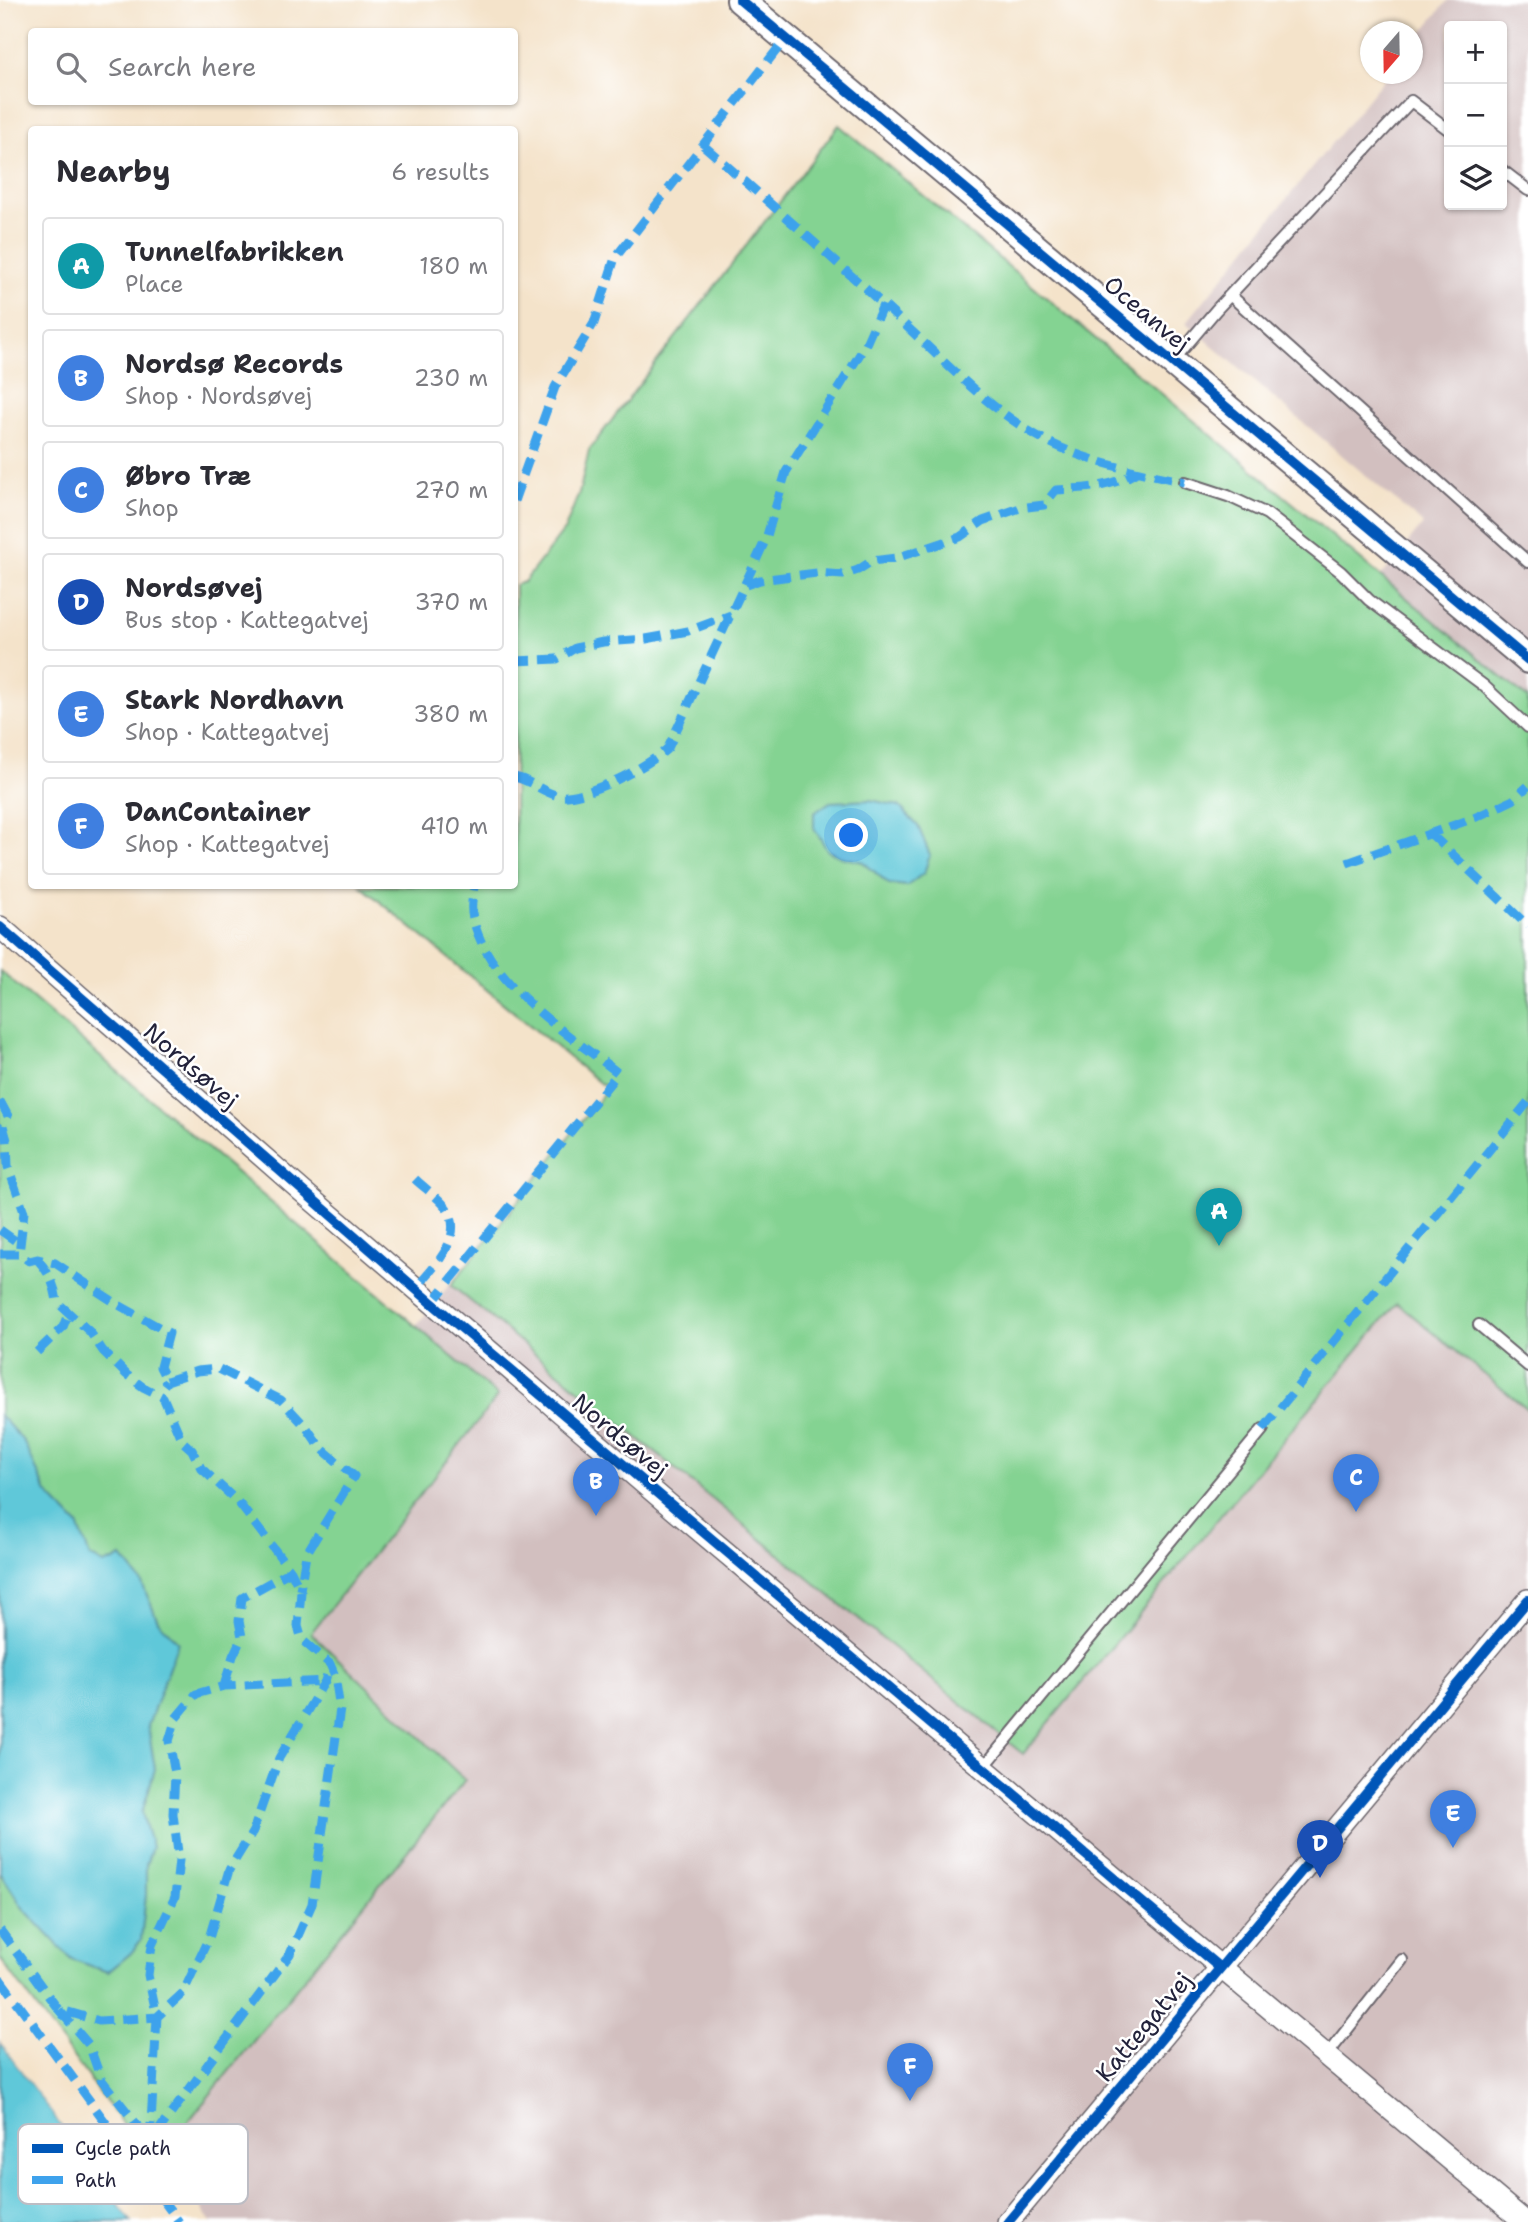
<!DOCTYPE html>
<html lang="en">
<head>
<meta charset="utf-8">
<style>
  :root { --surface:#fff; --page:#f7f7f7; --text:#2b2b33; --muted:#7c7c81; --line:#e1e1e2; --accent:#d1495b }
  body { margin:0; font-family:"Shantell Sans",sans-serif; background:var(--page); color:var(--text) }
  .controls { position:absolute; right:21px; top:21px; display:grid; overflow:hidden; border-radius:7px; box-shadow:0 2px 5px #0004 }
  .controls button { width:63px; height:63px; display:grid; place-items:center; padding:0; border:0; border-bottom:2px solid var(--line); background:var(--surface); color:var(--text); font:35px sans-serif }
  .compass { position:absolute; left:1360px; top:21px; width:63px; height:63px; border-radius:50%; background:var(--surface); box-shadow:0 2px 5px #0004; rotate:200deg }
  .you { position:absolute; left:852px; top:836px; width:24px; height:24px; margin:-18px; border:5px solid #fff; border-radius:50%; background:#1a73e8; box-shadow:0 0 0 10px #1a73e833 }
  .badge { display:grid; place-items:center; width:46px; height:46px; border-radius:50%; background:var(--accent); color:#fff; font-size:23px; font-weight:700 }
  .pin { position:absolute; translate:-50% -58px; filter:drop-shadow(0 2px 4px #0008) }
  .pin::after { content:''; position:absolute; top:37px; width:24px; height:21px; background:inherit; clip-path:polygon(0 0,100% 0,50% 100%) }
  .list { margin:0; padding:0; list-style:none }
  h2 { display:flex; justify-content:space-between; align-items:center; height:91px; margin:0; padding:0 28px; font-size:30px }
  h2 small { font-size:23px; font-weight:400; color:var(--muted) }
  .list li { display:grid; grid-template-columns:46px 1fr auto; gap:21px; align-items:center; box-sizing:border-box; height:98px; margin:0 14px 14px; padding:0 14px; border:2px solid var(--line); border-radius:7px }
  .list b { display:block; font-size:26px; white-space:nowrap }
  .list p { margin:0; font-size:23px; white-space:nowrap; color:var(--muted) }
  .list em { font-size:23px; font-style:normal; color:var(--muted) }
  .icon { flex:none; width:38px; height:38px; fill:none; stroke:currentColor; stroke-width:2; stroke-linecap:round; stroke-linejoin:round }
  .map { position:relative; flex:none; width:1528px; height:2222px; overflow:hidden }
  .search { position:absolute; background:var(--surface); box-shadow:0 2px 5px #0004; left:28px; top:28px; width:490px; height:77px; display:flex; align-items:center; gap:18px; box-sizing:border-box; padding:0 24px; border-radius:7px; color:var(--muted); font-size:26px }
  .panel { position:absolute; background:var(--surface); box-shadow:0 2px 5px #0004; left:28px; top:126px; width:490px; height:763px; border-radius:7px }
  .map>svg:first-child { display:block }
  .industrial { fill:#d2bfbf; fill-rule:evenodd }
  .green { fill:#84d392; stroke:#537a66; stroke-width:2 }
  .water { fill:#5ec8d9; stroke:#40758a; stroke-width:2 }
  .pier { fill:#f4e3ca }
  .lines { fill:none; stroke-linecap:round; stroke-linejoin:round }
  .service-casing { stroke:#6c666d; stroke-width:14 }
  .minor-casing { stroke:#6c666d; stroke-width:24 }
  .tertiary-casing { stroke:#6c666d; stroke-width:30 }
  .service { stroke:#fff; stroke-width:10 }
  .minor { stroke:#fff; stroke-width:21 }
  .tertiary { stroke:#fff; stroke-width:26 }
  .quiet { stroke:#3ea2ec; stroke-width:9; stroke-dasharray:18 9; stroke-linecap:butt }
  .cycleway-casing { stroke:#fff; stroke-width:15 }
  .cycleway { stroke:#0057b8; stroke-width:10 }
  .labels { text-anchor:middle; stroke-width:5; stroke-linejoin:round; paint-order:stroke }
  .street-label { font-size:24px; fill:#22223b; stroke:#fff }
  .key { fill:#fff; stroke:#bdbdc4; stroke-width:2 }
  .key-label { font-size:19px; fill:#22223b }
</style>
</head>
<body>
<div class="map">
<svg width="1528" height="2222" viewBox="0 0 1528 2222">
  <rect width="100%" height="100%" fill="#fff"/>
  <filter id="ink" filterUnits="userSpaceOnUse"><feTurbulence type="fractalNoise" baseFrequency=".0143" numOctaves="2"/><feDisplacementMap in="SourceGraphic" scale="14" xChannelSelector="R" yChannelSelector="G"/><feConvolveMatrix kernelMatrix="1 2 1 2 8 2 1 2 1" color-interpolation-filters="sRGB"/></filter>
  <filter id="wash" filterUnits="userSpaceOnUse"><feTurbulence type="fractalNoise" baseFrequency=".00686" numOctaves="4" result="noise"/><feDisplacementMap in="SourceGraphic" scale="28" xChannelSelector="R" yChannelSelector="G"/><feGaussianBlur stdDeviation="1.57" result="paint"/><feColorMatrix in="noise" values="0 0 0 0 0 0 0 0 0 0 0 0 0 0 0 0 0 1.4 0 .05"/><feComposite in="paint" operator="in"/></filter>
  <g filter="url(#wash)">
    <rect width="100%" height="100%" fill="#f4e3ca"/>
    <!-- industrial -->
    <path class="industrial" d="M 1448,0 L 1528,0 L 1528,2222 L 212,2222 L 162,2154 L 465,1780 L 311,1633 L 498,1396 L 416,1326 L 609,1087 L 1370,589 L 1423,524 L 1186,323 L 1388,74 L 1412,74 L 1413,44 ZM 1449,26 L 1502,26 L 1502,205 L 1449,205 Z"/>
    <!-- green -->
    <path class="green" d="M 839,125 L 1528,699 L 1528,1410 L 1397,1303 L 1023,1754 L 451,1285 L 609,1087 L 601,1084 L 361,886 L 514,886 L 515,585 L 524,582 L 565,529 L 580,490 L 589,450 Z
      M 0,971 L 498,1396 L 311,1633 L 465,1780 L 153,2165 L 0,1958 Z"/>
    <!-- water -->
    <path class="water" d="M 870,800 L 899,806 L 918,826 L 930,855 L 924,873 L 907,886 L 889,884 L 863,862 L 841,857 L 828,851 L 814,828 L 814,813 L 830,802 Z
      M 0,1415 L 24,1442 L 47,1493 L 78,1525 L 90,1556 L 104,1564 L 122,1557 L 141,1581 L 158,1621 L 178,1642 L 148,1726 L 155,1769 L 142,1813 L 152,1847 L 146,1865 L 146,1895 L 141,1940 L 131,1953 L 108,1972 L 71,1959 L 23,1908 L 0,1872 Z
      M 0,2042 L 132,2222 L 0,2222 Z"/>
    <!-- pier -->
    <path class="pier" d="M 0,2039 L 3,2040 L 136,2222 L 132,2222 L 0,2042 Z"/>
  </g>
  <g filter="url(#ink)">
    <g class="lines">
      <!-- service casing -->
      <g class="service-casing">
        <path id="service" d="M 1502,170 L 1528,190
          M 1230,295 L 1528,562
          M 1172,362 L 1216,310 L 1411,101 L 1449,130
          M 1185,482 L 1228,496 L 1267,514 L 1341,572 L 1369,600 L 1483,685 L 1528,727
          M 1479,1325 L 1528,1366
          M 984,1767 L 1263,1429
          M 1327,2055 L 1402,1960"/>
      </g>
      <!-- minor casing -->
      <g class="minor-casing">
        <path id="minor" d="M 0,927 L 303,1192 L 674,1509 L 1525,2222
          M 1008,2222 L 1528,1600"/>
      </g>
      <!-- tertiary casing -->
      <g class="tertiary-casing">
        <path id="tertiary" d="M 740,0 L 1528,660"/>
      </g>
      <!-- service -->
      <use href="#service" class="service"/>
      <!-- minor -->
      <use href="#minor" class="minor"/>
      <!-- tertiary -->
      <use href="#tertiary" class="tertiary"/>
      <!-- quiet -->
      <path class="quiet" d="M 703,145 C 770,203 836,261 901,321 C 946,363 997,418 1053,444 C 1094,464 1140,472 1185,482
        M 514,501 L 555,387 L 594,323 L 615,258 L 786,38
        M 746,585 L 760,580 L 817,573 L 843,575 L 858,570 L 872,561 L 896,558 L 960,537 L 983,521 L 1020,508 L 1044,505 L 1056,490 C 1085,488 1113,488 1138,471
        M 514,661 L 557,659 L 575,648 L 603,642 L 646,639 L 688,631 L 731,615
        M 514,777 C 531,780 543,793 560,796 C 586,799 649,766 668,748 L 766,539 L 786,472 L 865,346 L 883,305
        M 1430,833 L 1528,926
        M 1347,863 L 1474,818 L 1513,800 L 1528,786
        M 0,1101 L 8,1116 L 3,1126 L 7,1140 L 8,1167 L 24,1212 L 19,1254
        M 415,1179 C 424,1188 440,1198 447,1209 C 466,1237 432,1269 415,1289
        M 0,1230 L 20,1244
        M 0,1254 L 19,1254 L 29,1261 L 37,1259 L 55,1263 L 117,1304 L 169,1333 L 160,1367 L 167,1381 L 164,1385
        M 37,1259 C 49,1272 55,1285 57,1302 L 90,1332 L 103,1351 L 127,1375 L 143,1387 L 163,1397 L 182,1441 L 192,1450 L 201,1468 L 238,1502 L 291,1571 L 301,1592 L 298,1626 L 302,1640 L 330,1664 L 335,1676 L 340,1709 L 312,1904 L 290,1954 L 135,2162
        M 432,1303 L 618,1073 C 567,1033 488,985 473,918 C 470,908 473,895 474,886
        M 37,1352 L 63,1327 L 68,1314
        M 167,1381 L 197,1371 L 219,1369 L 281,1400 L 307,1428 L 320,1447 L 354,1476 L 306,1554 L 300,1590
        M 1263,1429 L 1528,1102
        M 224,1686 L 233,1656 L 242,1637 L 239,1621 L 242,1598 L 291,1571
        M 0,1930 L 58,2009 L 99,2021 L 157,2017 L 183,1993 L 210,1935 L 229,1870 L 253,1831 L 279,1758 L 325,1681 L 330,1664
        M 0,1979 L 179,2222
        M 59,2010 L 89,2045 L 101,2079 L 150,2141
        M 150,2141 L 157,2017 L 148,1975 L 152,1945 L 175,1897 L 179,1860 L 173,1814 L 175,1773 L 169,1741 L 176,1718 L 196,1694 L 224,1686 L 325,1681"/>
      <!-- cycleway casing -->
      <g class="cycleway-casing">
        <path id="cycleway" d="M 740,0 L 1528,660
          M 0,927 L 432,1303 L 1220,1968
          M 1008,2222 L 1528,1600"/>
      </g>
      <!-- cycleway -->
      <use href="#cycleway" class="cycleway"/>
    </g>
  </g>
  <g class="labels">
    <!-- street labels -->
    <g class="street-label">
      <text transform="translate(1147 314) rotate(40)" y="8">Oceanvej</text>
      <text transform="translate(191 1066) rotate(41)" y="8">Nordsøvej</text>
      <text transform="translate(620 1436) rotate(40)" y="8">Nordsøvej</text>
      <text transform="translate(1144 2027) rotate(-50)" y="8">Kattegatvej</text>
    </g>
  </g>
  <!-- legend -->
  <rect x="18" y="2124" width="230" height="80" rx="10" class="key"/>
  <rect x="32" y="2144" width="31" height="9" fill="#0057b8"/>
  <rect x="32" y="2176" width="31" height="8" fill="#3ea2ec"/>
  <g class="key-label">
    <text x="75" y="2155">Cycle path</text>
    <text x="75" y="2187">Path</text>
  </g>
</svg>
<div class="controls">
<button>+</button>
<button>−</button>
<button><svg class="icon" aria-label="layers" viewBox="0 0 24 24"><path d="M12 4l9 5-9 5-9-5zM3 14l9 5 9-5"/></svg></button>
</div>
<svg class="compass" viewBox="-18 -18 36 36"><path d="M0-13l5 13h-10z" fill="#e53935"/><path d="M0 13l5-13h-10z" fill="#7c7c81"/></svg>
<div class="you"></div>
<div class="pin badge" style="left:1219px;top:1246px;background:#0f9aa8">A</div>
<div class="pin badge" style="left:596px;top:1516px;background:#3f7fe0">B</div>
<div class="pin badge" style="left:1356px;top:1512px;background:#3f7fe0">C</div>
<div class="pin badge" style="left:1320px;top:1878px;background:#1a4fb4">D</div>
<div class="pin badge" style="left:1453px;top:1848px;background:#3f7fe0">E</div>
<div class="pin badge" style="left:910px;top:2101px;background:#3f7fe0">F</div>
<div class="search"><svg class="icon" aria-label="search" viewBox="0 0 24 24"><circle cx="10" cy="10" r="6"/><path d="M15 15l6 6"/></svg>Search here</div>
<section class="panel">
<h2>Nearby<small>6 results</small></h2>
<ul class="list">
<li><span class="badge" style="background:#0f9aa8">A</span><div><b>Tunnelfabrikken</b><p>Place</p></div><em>180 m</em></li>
<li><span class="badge" style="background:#3f7fe0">B</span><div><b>Nordsø Records</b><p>Shop · Nordsøvej</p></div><em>230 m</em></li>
<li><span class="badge" style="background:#3f7fe0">C</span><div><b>Øbro Træ</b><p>Shop</p></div><em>270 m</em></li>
<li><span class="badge" style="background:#1a4fb4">D</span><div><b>Nordsøvej</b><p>Bus stop · Kattegatvej</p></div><em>370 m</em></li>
<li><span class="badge" style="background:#3f7fe0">E</span><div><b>Stark Nordhavn</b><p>Shop · Kattegatvej</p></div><em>380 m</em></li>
<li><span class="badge" style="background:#3f7fe0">F</span><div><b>DanContainer</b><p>Shop · Kattegatvej</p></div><em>410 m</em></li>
</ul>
</section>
</div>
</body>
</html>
